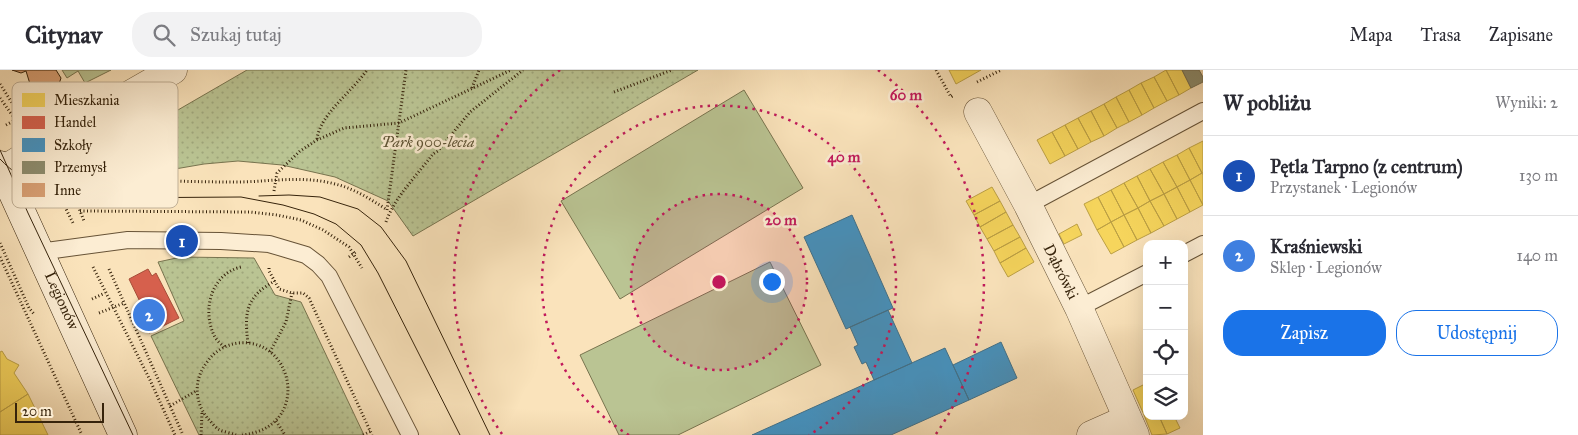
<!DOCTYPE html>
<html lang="pl">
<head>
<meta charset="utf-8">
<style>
  :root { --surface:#fff; --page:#f2f2f3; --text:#2b2b33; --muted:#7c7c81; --line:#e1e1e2; --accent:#1a73e8 }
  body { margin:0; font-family:"IM FELL Great Primer",serif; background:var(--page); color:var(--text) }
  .controls { position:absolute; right:15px; bottom:15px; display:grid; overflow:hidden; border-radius:10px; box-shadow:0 5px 20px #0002 }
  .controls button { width:45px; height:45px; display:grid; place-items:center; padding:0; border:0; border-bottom:1px solid var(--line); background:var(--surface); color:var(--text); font:25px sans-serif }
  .scale { position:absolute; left:15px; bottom:12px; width:89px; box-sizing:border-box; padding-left:5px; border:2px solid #36230b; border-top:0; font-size:14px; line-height:18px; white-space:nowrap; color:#36230b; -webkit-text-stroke:4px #fcedd3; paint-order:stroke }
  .you { position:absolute; left:771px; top:211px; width:18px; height:18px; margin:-12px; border:4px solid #fff; border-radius:50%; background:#1a73e8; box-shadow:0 0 0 8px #1a73e833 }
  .badge { display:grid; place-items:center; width:32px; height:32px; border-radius:50%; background:var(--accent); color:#fff; font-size:16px; font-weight:700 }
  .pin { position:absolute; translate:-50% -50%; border:2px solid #fff; box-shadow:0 1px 5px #0006 }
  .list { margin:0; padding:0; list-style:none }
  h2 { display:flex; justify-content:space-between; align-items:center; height:65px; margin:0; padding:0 20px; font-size:21px }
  h2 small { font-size:16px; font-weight:400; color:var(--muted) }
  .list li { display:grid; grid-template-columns:32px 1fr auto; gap:15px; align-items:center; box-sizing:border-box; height:80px; padding:0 20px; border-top:1px solid var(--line) }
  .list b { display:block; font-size:19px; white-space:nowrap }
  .list p { margin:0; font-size:16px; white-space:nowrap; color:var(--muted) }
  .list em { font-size:16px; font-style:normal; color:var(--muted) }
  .actions { display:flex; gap:10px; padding:15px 20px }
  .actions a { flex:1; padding:11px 0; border:1px solid var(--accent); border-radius:20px; text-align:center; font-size:18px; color:var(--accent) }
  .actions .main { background:var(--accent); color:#fff }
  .icon { flex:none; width:28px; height:28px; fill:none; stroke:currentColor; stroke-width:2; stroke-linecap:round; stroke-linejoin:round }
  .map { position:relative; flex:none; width:1203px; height:365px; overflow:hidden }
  header { display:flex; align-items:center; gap:30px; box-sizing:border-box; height:70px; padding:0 25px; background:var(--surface); border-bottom:1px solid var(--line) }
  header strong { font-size:24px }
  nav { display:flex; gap:28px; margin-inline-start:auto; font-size:18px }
  .search { width:350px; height:45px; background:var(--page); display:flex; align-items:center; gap:12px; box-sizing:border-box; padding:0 18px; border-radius:20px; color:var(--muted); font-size:19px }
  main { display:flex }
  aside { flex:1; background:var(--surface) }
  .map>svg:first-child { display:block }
  .grass { fill:#bac493; stroke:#78744f }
  .park { fill:url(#park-dots); stroke:#78744f }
  .homes { fill:#f6d55c; stroke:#bca044 }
  .shops { fill:#d6604d; stroke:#a64e39 }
  .schools { fill:#4393c3; stroke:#3f718c }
  .industry { fill:#8c8c6e; stroke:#726c50 }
  .building { fill:#d89f73; stroke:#36230b }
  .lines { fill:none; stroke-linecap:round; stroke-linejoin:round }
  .lane-casing { stroke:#675337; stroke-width:18 }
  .street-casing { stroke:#675337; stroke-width:29 }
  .secondary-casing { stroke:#36230b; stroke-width:29 }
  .path { stroke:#36230b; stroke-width:3; stroke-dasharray:1 2.5; stroke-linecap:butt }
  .lane { stroke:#fcedd3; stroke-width:16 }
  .street { stroke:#fcedd3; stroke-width:28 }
  .secondary { stroke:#fcedd3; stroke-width:28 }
  .tram { stroke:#36230b; stroke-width:1 }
  .ring { fill:none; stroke:#c2185b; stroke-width:2.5; stroke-dasharray:2.5 5 }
  .labels { text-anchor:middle; stroke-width:5; stroke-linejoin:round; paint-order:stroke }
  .park-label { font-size:15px; font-style:italic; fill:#5e5334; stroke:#fcedd3 }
  .street-label { font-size:15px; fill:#36230b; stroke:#fcedd3 }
  .key { fill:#fcedd3; stroke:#c1b097; stroke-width:1 }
  .key-label { font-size:14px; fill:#36230b }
  .centre { fill:#c2185b; stroke:#fcedd3; stroke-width:2.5 }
  .ring-label { font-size:15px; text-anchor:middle; font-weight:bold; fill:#c2185b; stroke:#fcedd3; stroke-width:5; stroke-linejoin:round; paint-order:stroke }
</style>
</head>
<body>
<header>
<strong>Citynav</strong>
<div class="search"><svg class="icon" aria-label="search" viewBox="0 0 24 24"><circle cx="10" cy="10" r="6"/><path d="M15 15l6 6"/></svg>Szukaj tutaj</div>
<nav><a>Mapa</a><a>Trasa</a><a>Zapisane</a></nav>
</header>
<main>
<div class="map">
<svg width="1203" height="365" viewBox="0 0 1203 365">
  <defs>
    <pattern id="park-dots" width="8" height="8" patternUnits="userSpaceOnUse" patternTransform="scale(1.25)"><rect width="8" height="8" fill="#bac493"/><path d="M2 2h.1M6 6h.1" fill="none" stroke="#a0a87d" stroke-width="1.8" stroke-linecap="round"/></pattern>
  </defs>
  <rect width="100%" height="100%" fill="#fae3bb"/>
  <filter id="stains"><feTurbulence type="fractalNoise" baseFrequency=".004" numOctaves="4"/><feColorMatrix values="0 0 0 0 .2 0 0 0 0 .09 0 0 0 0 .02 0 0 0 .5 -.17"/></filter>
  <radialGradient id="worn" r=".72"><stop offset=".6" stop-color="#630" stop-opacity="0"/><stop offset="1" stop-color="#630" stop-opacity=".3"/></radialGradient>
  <!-- grass -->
  <path class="grass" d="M 62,0 L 111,0 L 85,13 L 78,1 L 67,8 Z
    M 744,20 L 803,118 L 620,229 L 561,131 Z
    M 770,192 L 821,295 L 678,365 L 619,365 L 580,285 Z"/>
  <!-- park -->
  <path class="park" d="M 247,0 L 698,0 L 413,166 L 388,131 L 335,107 L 282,95 L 238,91 L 204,94 L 117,109 L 85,98 L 114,77 Z
    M 181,187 L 254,188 L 275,225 L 301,232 L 364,365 L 199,365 L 151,266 L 184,251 L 158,192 Z"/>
  <!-- homes -->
  <path class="homes" d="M 949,0 L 981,0 L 956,14 Z
    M 1166,0 L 1182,0 L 1191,18 L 1179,25 Z
    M 1166,0 L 1179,25 L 1167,31 L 1154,7 Z
    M 1154,7 L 1167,31 L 1154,38 L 1141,13 Z
    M 1141,13 L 1154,38 L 1142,45 L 1129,20 Z
    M 1129,20 L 1142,45 L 1129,52 L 1116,27 Z
    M 1116,27 L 1129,52 L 1117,58 L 1104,34 Z
    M 1104,34 L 1117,58 L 1104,66 L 1091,41 Z
    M 1091,41 L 1104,66 L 1091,72 L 1078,48 Z
    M 1078,48 L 1091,72 L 1078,79 L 1065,55 Z
    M 1065,55 L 1078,79 L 1065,86 L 1052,62 Z
    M 1052,62 L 1065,86 L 1050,94 L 1037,70 Z
    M 1203,71 L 1203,103 L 1202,103 L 1189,78 Z
    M 1189,78 L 1202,103 L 1190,110 L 1177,85 Z
    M 1177,85 L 1190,110 L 1177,117 L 1163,92 Z
    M 1163,92 L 1177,117 L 1164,124 L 1150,99 Z
    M 1150,99 L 1164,124 L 1150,131 L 1137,106 Z
    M 1202,103 L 1203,105 L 1203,135 L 1190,110 Z
    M 1137,106 L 1150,131 L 1138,138 L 1124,113 Z
    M 1190,110 L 1203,135 L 1190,142 L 1177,117 Z
    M 1124,113 L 1138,138 L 1124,145 L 1111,120 Z
    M 992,117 L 1000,131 L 974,145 L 966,131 Z
    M 1177,117 L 1190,142 L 1177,149 L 1164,124 Z
    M 1111,120 L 1124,145 L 1111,152 L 1098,127 Z
    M 1164,124 L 1177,149 L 1164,156 L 1150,131 Z
    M 1098,127 L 1111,152 L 1097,160 L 1084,134 Z
    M 1000,131 L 1006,142 L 980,157 L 974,145 Z
    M 1150,131 L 1164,156 L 1151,163 L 1138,138 Z
    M 1138,138 L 1151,163 L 1137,170 L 1124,145 Z
    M 1006,142 L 1013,155 L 987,169 L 980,157 Z
    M 1124,145 L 1137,170 L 1124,177 L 1111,152 Z
    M 1111,152 L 1124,177 L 1111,184 L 1097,160 Z
    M 1077,154 L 1082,165 L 1064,174 L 1059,164 Z
    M 1013,155 L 1020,167 L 994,181 L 987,169 Z
    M 1020,167 L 1026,178 L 1000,193 L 994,181 Z
    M 1026,178 L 1034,192 L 1008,207 L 1000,193 Z
    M 2,281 L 7,289 L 19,295 L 14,303 L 28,324 L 0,342 L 0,282 Z
    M 1145,314 L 1147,318 L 1147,343 L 1144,345 L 1133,320 Z
    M 28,324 L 48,365 L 0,365 L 0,342 Z
    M 1147,343 L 1147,346 L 1159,346 L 1167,364 L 1152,365 L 1144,345 Z
    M 1159,346 L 1174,346 L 1180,358 L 1167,364 Z"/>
  <!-- shops -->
  <path class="shops" d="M 148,199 L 152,206 L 156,203 L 179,248 L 149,263 L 140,244 L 143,238 L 129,209 Z"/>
  <!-- schools -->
  <path class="schools" d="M 852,145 L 893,238 L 846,259 L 804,167 Z
    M 888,240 L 912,293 L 874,310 L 866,292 L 862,294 L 854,277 L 858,275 L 850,257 Z
    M 1001,272 L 1017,308 L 969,330 L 953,295 Z
    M 945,278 L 969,330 L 891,365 L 752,365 Z"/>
  <!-- industry -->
  <path class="industry" d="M 1182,0 L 1199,0 L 1203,7 L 1203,12 L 1191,18 Z"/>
  <!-- building -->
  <path class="building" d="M 12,0 L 56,0 L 61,8 L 57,20 L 48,26 L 36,22 L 30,14 L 26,1 L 21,3 Z"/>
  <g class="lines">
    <!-- lane casing -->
    <g class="lane-casing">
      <path id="lane" d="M 1028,135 L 1203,41
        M 39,182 L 128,170 L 221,171 L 269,174 L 306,185 L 318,194 L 329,206 L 410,365
        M 1184,184 L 1203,174
        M 1079,238 L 1147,203"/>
    </g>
    <!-- street casing -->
    <g class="street-casing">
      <g id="street">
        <path id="s1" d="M 978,42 L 1028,135 L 1079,238 L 1135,365"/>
        <path d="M 0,102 L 63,63 L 173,0"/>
        <path d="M 1091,365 L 1127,349"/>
      </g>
    </g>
    <!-- secondary casing -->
    <g class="secondary-casing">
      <g id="secondary">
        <path id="s2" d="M 0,95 L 123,365"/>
      </g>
    </g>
    <!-- path -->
    <path class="path" d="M 936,0 L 951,27 L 954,25
      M 977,12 L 1001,0
      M 0,14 L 21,47 L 32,47
      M 472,18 L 479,0
      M 614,22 L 672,0
      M 0,28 L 20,56
      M 6,55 L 17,49
      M 317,69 C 320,44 353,21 367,0
      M 60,98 L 70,117
      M 49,105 L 74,155
      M 65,108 C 122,109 179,112 236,112 C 269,112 302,105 335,114 C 353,118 370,129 386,139
      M 274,121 L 277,103 L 300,81 L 317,70 L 344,58 L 399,53 L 511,0
      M 77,133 L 84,151
      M 387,140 L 406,0
      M 80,141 L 250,142 L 277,145 L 301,150 L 323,160 L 349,177 L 362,198
      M 386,152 C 394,128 418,104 433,84 L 438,81 L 470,42 L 523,0
      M 0,173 L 29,238 L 34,244
      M 0,187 L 82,365
      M 349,187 L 357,181
      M 93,197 L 150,310 L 175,365
      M 269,198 L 269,201 L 279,219 L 292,223 L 303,223 L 309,228 L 372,365
      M 109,199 L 183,365
      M 92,229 L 105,223
      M 99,243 L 124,233
      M 248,273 C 244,243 246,226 275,211
      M 224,277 C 221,274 216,270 214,265 C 202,240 211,204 241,197
      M 270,282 L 286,252 L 292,223
      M 170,336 L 196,321
      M 276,351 L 285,365
      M 201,365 L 202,343
      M 236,365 C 231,363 223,362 218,359 C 215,357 212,353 210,351 C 194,334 193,310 207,292 C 215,281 225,275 238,273 C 295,267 312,358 242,365
      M 363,365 L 371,361"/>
    <!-- lane -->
    <use href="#lane" class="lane"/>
    <!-- street -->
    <use href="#street" class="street"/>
    <!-- secondary -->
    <use href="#secondary" class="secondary"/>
    <!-- tram -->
    <path class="tram" d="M 0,80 L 28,143 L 133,365
      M 0,89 C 25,116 60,125 96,128 L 241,127 L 283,135 L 314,144 L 336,154 L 361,175 L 378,203 L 460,365
      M 259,126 L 289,125 L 320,127 L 358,139 L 381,157 L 406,191 L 490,365"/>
  </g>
  <!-- distance rings -->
  <circle cx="719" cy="212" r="88" fill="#c2185b" fill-opacity=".12"/>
  <g class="ring">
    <circle cx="719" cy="212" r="88"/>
    <path d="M629 365A177 177 0 1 1 809 365"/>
    <path d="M502 364A265 265 0 0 1 560 0M878 0A265 265 0 0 1 936 364"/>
  </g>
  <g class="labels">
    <!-- park labels -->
    <g class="park-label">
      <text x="428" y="77">Park 900-lecia</text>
    </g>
    <!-- street labels -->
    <g class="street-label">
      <text dy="5" stroke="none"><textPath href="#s1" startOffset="180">Dąbrówki</textPath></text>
      <text dy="5" stroke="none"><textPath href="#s2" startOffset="149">Legionów</textPath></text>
    </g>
  </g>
  <!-- legend -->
  <rect x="12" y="12" width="166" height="126" rx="8" class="key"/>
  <rect x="22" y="23" width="23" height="14" fill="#f6d55c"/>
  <rect x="22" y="46" width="23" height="13" fill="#d6604d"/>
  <rect x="22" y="68" width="23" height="14" fill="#4393c3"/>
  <rect x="22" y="91" width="23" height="13" fill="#8c8c6e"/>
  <rect x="22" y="113" width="23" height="14" fill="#d89f73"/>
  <g class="key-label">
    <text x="54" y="35">Mieszkania</text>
    <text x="54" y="57">Handel</text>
    <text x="54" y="80">Szkoły</text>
    <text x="54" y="102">Przemysł</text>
    <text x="54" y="125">Inne</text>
  </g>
  <circle cx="719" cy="212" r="8" class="centre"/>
  <g class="ring-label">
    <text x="906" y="30">60 m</text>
    <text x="844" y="92">40 m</text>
    <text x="781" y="155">20 m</text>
  </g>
  <rect width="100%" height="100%" filter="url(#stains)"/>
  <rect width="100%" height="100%" fill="url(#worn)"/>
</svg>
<div class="controls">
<button>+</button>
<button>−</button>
<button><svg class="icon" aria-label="locate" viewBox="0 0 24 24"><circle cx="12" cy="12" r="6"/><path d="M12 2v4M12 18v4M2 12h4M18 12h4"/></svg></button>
<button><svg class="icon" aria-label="layers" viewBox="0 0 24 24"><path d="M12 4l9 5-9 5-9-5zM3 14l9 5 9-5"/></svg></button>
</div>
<div class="scale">20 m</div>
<div class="you"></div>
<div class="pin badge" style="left:182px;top:171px;background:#1a4fb4">1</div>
<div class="pin badge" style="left:149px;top:245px;background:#3f7fe0">2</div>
</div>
<aside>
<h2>W pobliżu<small>Wyniki: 2</small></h2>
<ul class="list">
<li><span class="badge" style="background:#1a4fb4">1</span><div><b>Pętla Tarpno (z centrum)</b><p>Przystanek · Legionów</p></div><em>130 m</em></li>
<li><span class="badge" style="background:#3f7fe0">2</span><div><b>Kraśniewski</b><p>Sklep · Legionów</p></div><em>140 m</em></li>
</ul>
<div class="actions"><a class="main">Zapisz</a><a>Udostępnij</a></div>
</aside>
</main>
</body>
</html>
